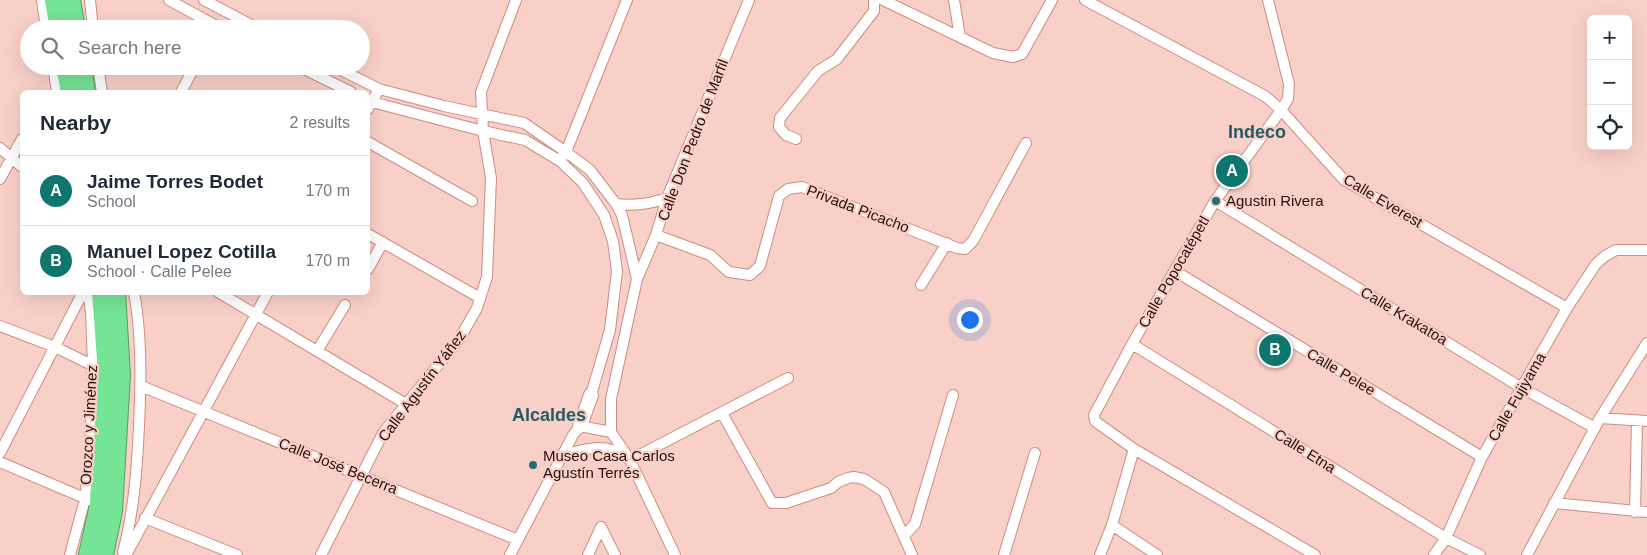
<!DOCTYPE html>
<html lang="en">
<head>
<meta charset="utf-8">
<style>
  :root { --surface:#fff; --page:#f2f2f3; --text:#1f2937; --muted:#747a83; --line:#e0e1e3; --accent:#0f766e }
  body { margin:0; font-family:Arial,sans-serif; background:var(--page); color:var(--text) }
  .controls { position:absolute; right:15px; top:15px; display:grid; overflow:hidden; border-radius:8px; box-shadow:0 5px 20px #0002 }
  .controls button { width:45px; height:45px; display:grid; place-items:center; padding:0; border:0; border-bottom:1px solid var(--line); background:var(--surface); color:var(--text); font:25px sans-serif }
  .you { position:absolute; left:969px; top:319px; width:18px; height:18px; margin:-12px; border:4px solid #fff; border-radius:50%; background:#1a73e8; box-shadow:0 0 0 8px #1a73e833 }
  .badge { display:grid; place-items:center; width:32px; height:32px; border-radius:50%; background:var(--accent); color:#fff; font-size:16px; font-weight:700 }
  .pin { position:absolute; translate:-50% -50%; border:2px solid #fff; box-shadow:0 1px 5px #0006 }
  .list { margin:0; padding:0; list-style:none }
  h2 { display:flex; justify-content:space-between; align-items:center; height:65px; margin:0; padding:0 20px; font-size:21px }
  h2 small { font-size:16px; font-weight:400; color:var(--muted) }
  .list li { display:grid; grid-template-columns:32px 1fr auto; gap:15px; align-items:center; box-sizing:border-box; height:70px; padding:0 20px; border-top:1px solid var(--line) }
  .list b { display:block; font-size:19px; white-space:nowrap }
  .list p { margin:0; font-size:16px; white-space:nowrap; color:var(--muted) }
  .list em { font-size:16px; font-style:normal; color:var(--muted) }
  .icon { flex:none; width:28px; height:28px; fill:none; stroke:currentColor; stroke-width:2; stroke-linecap:round; stroke-linejoin:round }
  .map { position:relative; flex:none; width:1647px; height:555px; overflow:hidden }
  .search { position:absolute; background:var(--surface); box-shadow:0 5px 20px #0002; left:20px; top:20px; width:350px; height:55px; display:flex; align-items:center; gap:12px; box-sizing:border-box; padding:0 18px; border-radius:28px; color:var(--muted); font-size:19px }
  .panel { position:absolute; background:var(--surface); box-shadow:0 5px 20px #0002; left:20px; top:90px; width:350px; height:205px; border-radius:8px }
  .map>svg:first-child { display:block }
  .lines { fill:none; stroke-linecap:round; stroke-linejoin:round }
  .street-casing { stroke:#cd8c80; stroke-width:12 }
  .secondary-casing { stroke:#cd8c80; stroke-width:16 }
  .highway-casing { stroke:#5a9b65; stroke-width:20 }
  .street { stroke:#fff; stroke-width:10 }
  .secondary { stroke:#fff; stroke-width:14 }
  .highway { stroke:#75e595; stroke-width:18 }
  .poi-dot { fill:#266d7a; stroke:#f9d0c7; stroke-width:2 }
  .labels { text-anchor:middle; stroke-width:4.5; stroke-linejoin:round; paint-order:stroke }
  .street-label { font-size:15px; fill:#28110d; stroke:#f9d0c7 }
  .poi-label { font-size:15px; fill:#28110d; stroke:#f9d0c7; text-anchor:start }
  .quarter-label { font-size:18px; font-weight:bold; fill:#245c66; stroke:#f9d0c7 }
</style>
</head>
<body>
<div class="map">
<svg width="1647" height="555" viewBox="0 0 1647 555">
  <rect width="100%" height="100%" fill="#f9d0c7"/>
  <g class="lines">
    <!-- street casing -->
    <g class="street-casing">
      <path id="street" d="M 42,0 L 46,29
        M 90,0 L 93,29
        M 169,0 L 222,29
        M 204,0 L 259,29
        M 883,0 L 993,53 L 1013,57 L 1022,54 L 1052,0
        M 954,0 L 960,37
        M 1085,0 L 1265,96 L 1281,110 L 1344,180 L 1567,308
        M 1268,0 L 1289,84 L 1288,99 L 1281,110 L 1215,201 L 1132,344 L 1094,415 L 1095,421 L 1099,424 L 1134,449 L 1315,555
        M 53,66 L 57,92
        M 98,66 L 102,92
        M 298,66 L 351,92
        M 333,66 L 379,89 L 444,106 L 524,123 L 566,152 L 590,170 L 616,204 L 622,215 L 637,279
        M 181,92 L 195,66
        M 368,101 L 483,131 L 525,140 L 560,161 L 583,183 L 604,215 L 613,241 L 617,271 L 610,330 L 591,395
        M 368,109 L 379,89
        M 796,139 L 786,135 L 779,127 L 780,118 L 818,71 L 837,59 L 874,11 L 874,0
        M 368,142 L 472,201
        M 0,148 L 22,167
        M 563,156 L 566,152 L 627,0
        M 0,179 L 22,139
        M 1215,201 L 1522,388 L 1595,428
        M 616,204 C 635,206 649,204 667,198
        M 368,234 L 480,298
        M 656,235 L 710,255 L 729,272 L 750,275 L 760,266 L 779,196 L 788,189 L 802,187 L 957,248 L 965,249 L 973,241 L 1026,143
        M 368,269 L 383,242
        M 1175,271 L 1482,457
        M 921,285 L 947,243
        M 218,292 L 406,404
        M 0,326 L 55,347 L 98,368
        M 1132,344 L 1446,538 L 1480,555
        M 317,351 L 345,305
        M 141,386 L 518,540
        M 722,413 L 772,503 L 786,503 L 831,488 L 838,482 L 848,478 L 854,477 L 864,479 L 884,492 L 912,555
        M 1600,418 L 1647,421
        M 0,453 L 83,292
        M 564,455 C 578,451 597,445 612,450 C 617,452 622,455 627,458
        M 630,460 L 788,378
        M 0,462 L 89,500
        M 1554,503 L 1647,512
        M 1635,512 L 1637,421
        M 145,518 L 237,555
        M 1112,525 L 1157,555
        M 601,527 L 615,555
        M 904,536 L 915,524 L 953,395
        M 123,552 C 134,511 137,468 139,426 C 141,382 142,336 134,292
        M 70,555 L 85,499 L 90,457 L 93,365 L 91,312 L 88,292
        M 126,555 L 268,292
        M 321,555 L 383,433 L 460,338 L 477,308 L 487,277 L 491,178 L 483,131 L 481,92 L 516,0
        M 510,555 L 573,435 L 580,426 L 611,432
        M 588,555 L 601,527
        M 675,555 L 630,460 L 611,432 L 611,399 L 637,279 L 656,235 L 667,198 L 749,0
        M 1004,555 L 1035,453
        M 1100,555 L 1112,525 L 1134,449
        M 1434,555 L 1446,538 L 1482,457 L 1567,308 L 1596,264 L 1605,256 L 1616,250 L 1647,250
        M 1527,555 L 1600,418 L 1647,343"/>
    </g>
    <!-- secondary casing -->
    <g class="secondary-casing">
      <path id="secondary" d="M 580,426 L 591,395"/>
    </g>
    <!-- highway casing -->
    <g class="highway-casing">
      <path id="highway" d="M 54,0 L 59,29
        M 71,0 L 76,29
        M 65,66 L 70,92
        M 82,66 L 86,92
        M 88,555 L 99,504 L 107,372 L 101,292
        M 104,555 L 113,511 L 121,375 L 116,292"/>
    </g>
    <!-- street -->
    <use href="#street" class="street"/>
    <!-- secondary -->
    <use href="#secondary" class="secondary"/>
    <!-- highway -->
    <use href="#highway" class="highway"/>
  </g>
  <!-- markers -->
  <g class="poi-dot">
    <circle cx="1216" cy="201" r="5"/>
    <circle cx="533" cy="465" r="5"/>
  </g>
  <g class="labels">
    <!-- street labels -->
    <g class="street-label">
      <text transform="translate(693 140) rotate(-69)" y="5">Calle Don Pedro de Marfil</text>
      <text transform="translate(1383 201) rotate(31)" y="5">Calle Everest</text>
      <text transform="translate(858 209) rotate(21)" y="5">Privada Picacho</text>
      <text transform="translate(1174 272) rotate(-60)" y="5">Calle Popocatépetl</text>
      <text transform="translate(1404 316) rotate(31)" y="5">Calle Krakatoa</text>
      <text transform="translate(1341 372) rotate(31)" y="5">Calle Pelee</text>
      <text transform="translate(422 386) rotate(-53)" y="5">Calle Agustín Yáñez</text>
      <text transform="translate(1517 397) rotate(-60)" y="5">Calle Fujiyama</text>
      <text transform="translate(89 425) rotate(-87)" y="5">Orozco y Jiménez</text>
      <text transform="translate(1305 451) rotate(32)" y="5">Calle Etna</text>
      <text transform="translate(338 466) rotate(22)" y="5">Calle José Becerra</text>
    </g>
    <!-- poi labels -->
    <g class="poi-label">
      <text x="1226" y="206">Agustin Rivera</text>
      <text x="543" y="461">Museo Casa Carlos<tspan x="543" dy="17">Agustín Terrés</tspan></text>
    </g>
    <!-- quarter labels -->
    <g class="quarter-label">
      <text x="1257" y="138">Indeco</text>
      <text x="549" y="421">Alcaldes</text>
    </g>
  </g>
</svg>
<div class="controls">
<button>+</button>
<button>−</button>
<button><svg class="icon" aria-label="locate" viewBox="0 0 24 24"><circle cx="12" cy="12" r="6"/><path d="M12 2v4M12 18v4M2 12h4M18 12h4"/></svg></button>
</div>
<div class="you"></div>
<div class="pin badge" style="left:1232px;top:171px">A</div>
<div class="pin badge" style="left:1275px;top:350px">B</div>
<div class="search"><svg class="icon" aria-label="search" viewBox="0 0 24 24"><circle cx="10" cy="10" r="6"/><path d="M15 15l6 6"/></svg>Search here</div>
<section class="panel">
<h2>Nearby<small>2 results</small></h2>
<ul class="list">
<li><span class="badge">A</span><div><b>Jaime Torres Bodet</b><p>School</p></div><em>170 m</em></li>
<li><span class="badge">B</span><div><b>Manuel Lopez Cotilla</b><p>School · Calle Pelee</p></div><em>170 m</em></li>
</ul>
</section>
</div>
</body>
</html>
